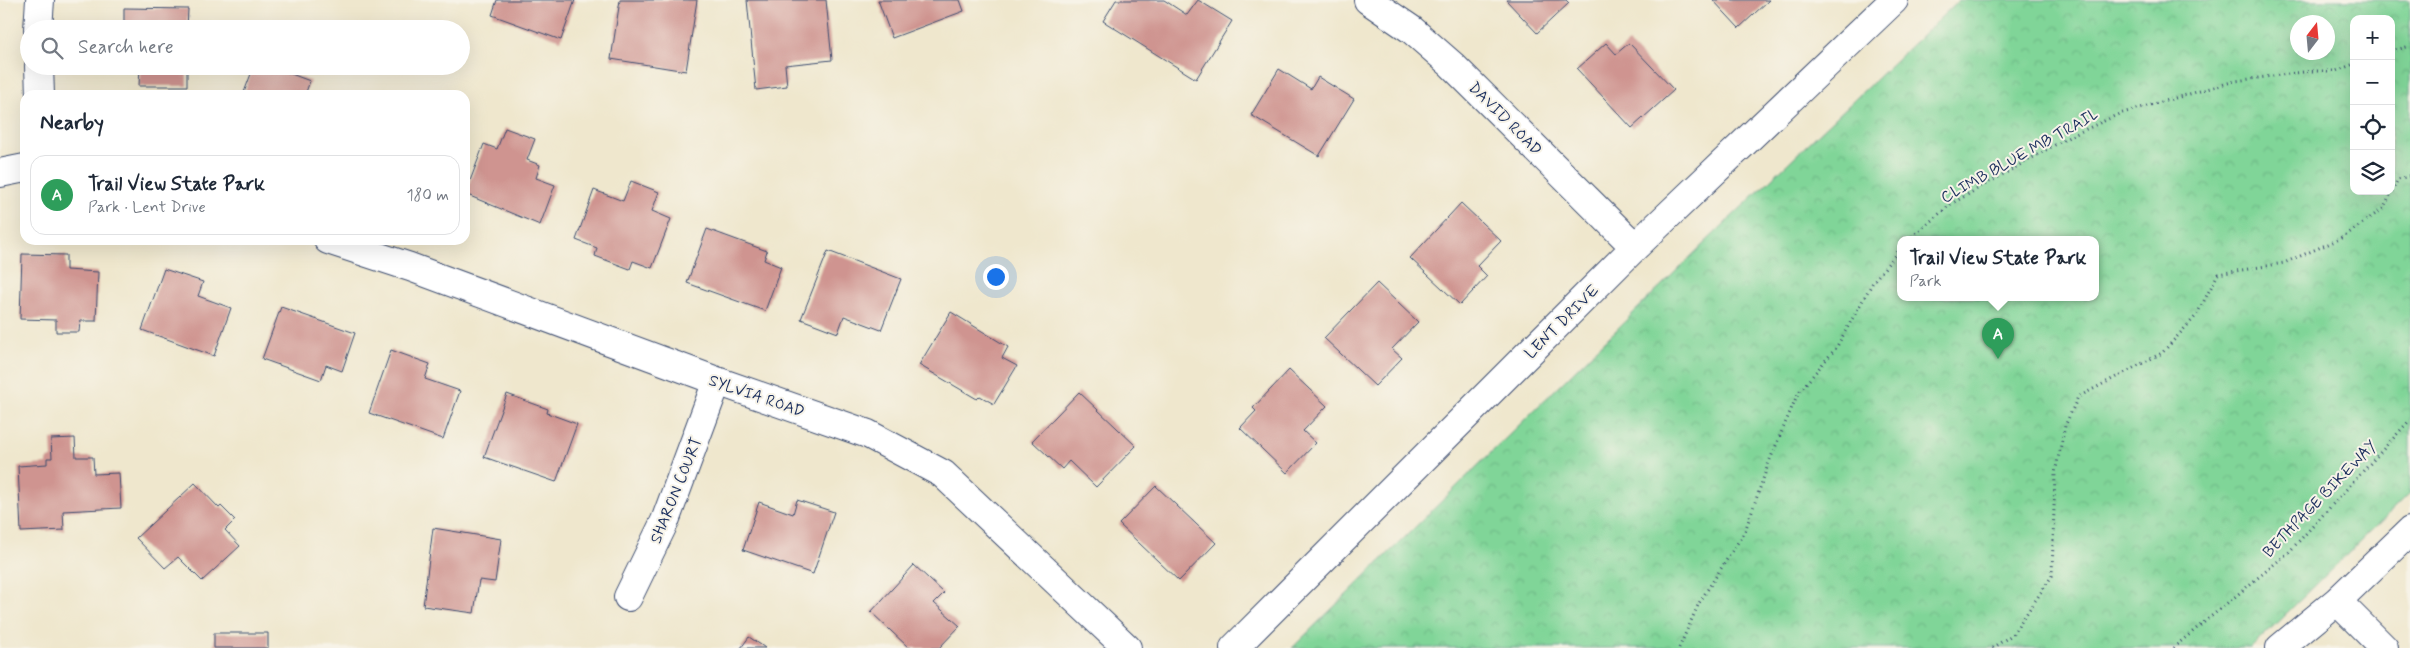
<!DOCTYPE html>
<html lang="en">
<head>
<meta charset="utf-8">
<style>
  :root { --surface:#fff; --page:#f6f6f7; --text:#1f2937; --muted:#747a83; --line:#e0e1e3; --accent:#ea580c }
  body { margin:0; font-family:Mynerve,sans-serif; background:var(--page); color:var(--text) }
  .controls { position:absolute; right:15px; top:15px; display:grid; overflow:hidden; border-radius:10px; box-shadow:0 5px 20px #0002 }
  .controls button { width:45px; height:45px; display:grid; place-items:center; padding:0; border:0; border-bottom:1px solid var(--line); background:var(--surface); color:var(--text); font:25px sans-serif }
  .compass { position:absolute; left:2290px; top:15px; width:45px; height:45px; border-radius:50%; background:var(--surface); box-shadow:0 5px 20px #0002; rotate:16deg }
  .you { position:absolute; left:995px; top:276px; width:18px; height:18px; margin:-12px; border:4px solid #fff; border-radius:50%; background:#1a73e8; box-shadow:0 0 0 8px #1a73e833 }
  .badge { display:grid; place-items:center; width:32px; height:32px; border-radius:50%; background:var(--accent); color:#fff; font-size:16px; font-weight:700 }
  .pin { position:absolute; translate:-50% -41px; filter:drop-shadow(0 1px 2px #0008) }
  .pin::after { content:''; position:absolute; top:26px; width:18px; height:15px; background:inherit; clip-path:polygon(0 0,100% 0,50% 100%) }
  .popup { position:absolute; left:1897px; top:236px; width:202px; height:65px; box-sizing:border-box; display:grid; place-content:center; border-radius:10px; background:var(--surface); filter:drop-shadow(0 1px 4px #0005); font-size:16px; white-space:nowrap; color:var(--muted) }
  .popup b { font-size:19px; color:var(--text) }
  .popup::after { content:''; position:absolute; left:50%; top:100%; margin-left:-10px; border:10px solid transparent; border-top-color:var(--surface) }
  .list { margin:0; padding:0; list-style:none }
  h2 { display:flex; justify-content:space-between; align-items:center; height:65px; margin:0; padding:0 20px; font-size:21px }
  h2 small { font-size:16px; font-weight:400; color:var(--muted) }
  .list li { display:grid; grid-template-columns:32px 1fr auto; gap:15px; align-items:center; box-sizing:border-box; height:80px; margin:0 10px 10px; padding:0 10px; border:1px solid var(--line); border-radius:15px }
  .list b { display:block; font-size:19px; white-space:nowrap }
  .list p { margin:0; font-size:16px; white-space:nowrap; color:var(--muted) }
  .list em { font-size:16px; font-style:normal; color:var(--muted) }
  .icon { flex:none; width:28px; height:28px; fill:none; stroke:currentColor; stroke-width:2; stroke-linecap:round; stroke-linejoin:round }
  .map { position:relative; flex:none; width:2410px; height:648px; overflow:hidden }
  .search { position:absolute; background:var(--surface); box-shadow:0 5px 20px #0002; left:20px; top:20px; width:450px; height:55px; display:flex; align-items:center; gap:12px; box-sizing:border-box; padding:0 18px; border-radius:28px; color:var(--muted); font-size:19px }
  .panel { position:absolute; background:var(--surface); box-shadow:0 5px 20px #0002; left:20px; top:90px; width:450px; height:155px; border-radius:15px }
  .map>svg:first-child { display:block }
  .park { fill:url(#park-crowns); stroke:#4e827b; fill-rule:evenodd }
  .building { fill:#cf9490 }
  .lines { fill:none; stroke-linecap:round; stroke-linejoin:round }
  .minor-casing { stroke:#3b4b6f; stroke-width:30 }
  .path { stroke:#3b4b6f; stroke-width:3; stroke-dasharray:1 4; stroke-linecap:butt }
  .minor { stroke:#fff; stroke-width:28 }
  .labels { text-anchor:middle; stroke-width:4; stroke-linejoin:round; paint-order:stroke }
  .street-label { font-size:16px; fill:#1b2f5e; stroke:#f7f3e8 }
</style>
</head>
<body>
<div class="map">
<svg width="2410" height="648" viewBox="0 0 2410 648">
  <defs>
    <pattern id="park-crowns" width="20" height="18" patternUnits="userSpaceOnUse" patternTransform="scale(1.25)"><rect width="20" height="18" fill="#80d598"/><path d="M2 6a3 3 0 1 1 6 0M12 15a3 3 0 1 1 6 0" fill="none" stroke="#6eb785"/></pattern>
  </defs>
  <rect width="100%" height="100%" fill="#f7f3e8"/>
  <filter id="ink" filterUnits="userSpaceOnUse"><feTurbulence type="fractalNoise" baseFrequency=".02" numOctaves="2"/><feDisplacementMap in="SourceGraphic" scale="10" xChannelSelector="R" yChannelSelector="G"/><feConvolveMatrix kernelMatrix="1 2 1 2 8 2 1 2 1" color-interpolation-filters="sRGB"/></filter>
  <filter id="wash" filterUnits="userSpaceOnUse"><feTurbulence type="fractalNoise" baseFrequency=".0096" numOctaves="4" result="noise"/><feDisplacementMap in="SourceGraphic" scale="20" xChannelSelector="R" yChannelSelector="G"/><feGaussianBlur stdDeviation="1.12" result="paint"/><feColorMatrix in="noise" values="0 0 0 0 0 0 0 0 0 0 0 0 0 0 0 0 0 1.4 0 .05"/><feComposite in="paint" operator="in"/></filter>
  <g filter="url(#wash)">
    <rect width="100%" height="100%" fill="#efe7cd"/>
    <!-- park -->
    <path class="park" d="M 1959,0 L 2410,0 L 2410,493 L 2251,648 L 1292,648 L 1723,225 ZM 2354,19 L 2391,19 L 2391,191 L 2354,191 ZM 2298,22 L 2328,22 L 2328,52 L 2298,52 ZM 1900,240 L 2096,240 L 2096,298 L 1900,298 Z"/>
    <g id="blocks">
      <!-- building -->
      <path class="building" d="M 497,0 L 575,0 L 561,40 L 492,15 Z
        M 620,0 L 697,0 L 686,71 L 611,59 Z
        M 747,0 L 826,0 L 832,60 L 785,65 L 787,86 L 756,90 Z
        M 878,0 L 960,0 L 964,11 L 892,38 Z
        M 1116,0 L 1164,0 L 1187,15 L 1198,0 L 1232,21 L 1196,79 L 1103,21 Z
        M 1506,0 L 1566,0 L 1569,3 L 1537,33 Z
        M 1713,0 L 1769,0 L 1739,28 Z
        M 124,8 L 188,9 L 187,29 L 124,29 Z
        M 1606,43 L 1616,54 L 1629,43 L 1674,90 L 1632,128 L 1577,69 Z
        M 140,66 L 187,66 L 187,86 L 139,86 Z
        M 254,66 L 270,66 L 310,81 L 305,95 L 243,95 Z
        M 1279,69 L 1311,89 L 1318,77 L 1354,99 L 1319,156 L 1251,115 Z
        M 505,128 L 535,139 L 527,160 L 540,165 L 536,178 L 555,185 L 540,225 L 465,194 L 484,144 L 497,149 Z
        M 631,181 L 659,192 L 652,211 L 671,219 L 652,268 L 633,261 L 630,269 L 595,256 L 597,248 L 576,240 L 594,190 L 623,201 Z
        M 1461,203 L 1501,241 L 1477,266 L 1487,276 L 1460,305 L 1410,258 Z
        M 707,229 L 767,251 L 764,260 L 781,267 L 765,311 L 687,283 Z
        M 828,251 L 901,279 L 881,330 L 844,316 L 838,333 L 801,319 Z
        M 22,254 L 66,255 L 66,270 L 98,272 L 96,321 L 80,321 L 79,332 L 56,332 L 56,320 L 20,319 Z
        M 164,269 L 203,282 L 198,296 L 231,308 L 214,356 L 142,330 Z
        M 1377,283 L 1418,322 L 1392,349 L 1402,358 L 1375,386 L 1324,338 Z
        M 281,307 L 355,333 L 342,371 L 326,365 L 321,380 L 262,359 Z
        M 951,312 L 1008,347 L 1002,358 L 1017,366 L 994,404 L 980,396 L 977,399 L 919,365 Z
        M 391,350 L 430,364 L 425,379 L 460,391 L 443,439 L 369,413 Z
        M 1289,370 L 1327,406 L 1303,431 L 1316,443 L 1287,473 L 1240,428 L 1256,411 L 1253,408 Z
        M 1079,392 L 1136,446 L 1096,487 L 1069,461 L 1062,469 L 1032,441 Z
        M 507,394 L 548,409 L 547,413 L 577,424 L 556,482 L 484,457 Z
        M 75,438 L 76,457 L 93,457 L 94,474 L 119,473 L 121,508 L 63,511 L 64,530 L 21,532 L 18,466 L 47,464 L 47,458 L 52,458 L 51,439 Z
        M 195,483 L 219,508 L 221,506 L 235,520 L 225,530 L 240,546 L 202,581 L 178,557 L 165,568 L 136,538 Z
        M 1156,486 L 1216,543 L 1179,581 L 1119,524 Z
        M 797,500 L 834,512 L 813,574 L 743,550 L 759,502 L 793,514 Z
        M 433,528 L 501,539 L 495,582 L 479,580 L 474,613 L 423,606 Z
        M 914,565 L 944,593 L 934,603 L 960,626 L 939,648 L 909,648 L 871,612 Z
        M 214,633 L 268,633 L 268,648 L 214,648 Z
        M 749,637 L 761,645 L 765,648 L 741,648 Z"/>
    </g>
  </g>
  <g filter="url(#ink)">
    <use href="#blocks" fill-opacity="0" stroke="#3b4b6f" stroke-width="1"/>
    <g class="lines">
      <!-- minor casing -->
      <g class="minor-casing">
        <path id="minor" d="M 1368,0 L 1412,30 L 1452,65 L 1635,247
          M 38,29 L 40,0
          M 39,66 L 40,95
          M 0,173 L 25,168
          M 328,240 L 410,267 L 717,381 L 868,434 L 943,474 L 1127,648
          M 628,597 L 665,521 L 717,381
          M 2337,601 L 2384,648
          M 1234,648 L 1635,247 L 1894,0
          M 2280,648 L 2337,601 L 2410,531"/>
      </g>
      <!-- path -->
      <path class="path" d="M 2391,51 L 2410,46
        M 1908,240 L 1951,204 L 2069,137 L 2119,114 L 2235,81 L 2311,71 L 2336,71 L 2354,64
        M 1679,648 L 1699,603 L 1745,531 L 1769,462 L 1798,393 L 1836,348 L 1873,282 L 1900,249
        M 1992,648 L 2012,635 L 2052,576 L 2055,473 L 2065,426 L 2078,397 L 2162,353 L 2196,316 L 2218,274 L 2284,263 L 2342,238 L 2384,208 L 2398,179 L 2410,176
        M 2173,648 L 2289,552 L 2410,420"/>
      <!-- minor -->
      <use href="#minor" class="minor"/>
    </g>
  </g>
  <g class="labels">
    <!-- street labels -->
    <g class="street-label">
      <text transform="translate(1506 118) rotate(45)" y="6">DAVID ROAD</text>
      <text transform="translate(2019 155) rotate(-29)" y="6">CLIMB BLUE MB TRAIL</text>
      <text transform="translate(1561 321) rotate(-45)" y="6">LENT DRIVE</text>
      <text transform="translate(757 395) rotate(19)" y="6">SYLVIA ROAD</text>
      <text transform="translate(675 490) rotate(-68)" y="6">SHARON COURT</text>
      <text transform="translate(2319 498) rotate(-46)" y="6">BETHPAGE BIKEWAY</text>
    </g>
  </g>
</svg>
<div class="controls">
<button>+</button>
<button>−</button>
<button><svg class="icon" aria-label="locate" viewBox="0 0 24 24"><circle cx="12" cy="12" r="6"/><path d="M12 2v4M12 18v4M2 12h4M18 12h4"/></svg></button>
<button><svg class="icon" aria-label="layers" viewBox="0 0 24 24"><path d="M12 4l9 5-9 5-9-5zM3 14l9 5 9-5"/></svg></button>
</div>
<svg class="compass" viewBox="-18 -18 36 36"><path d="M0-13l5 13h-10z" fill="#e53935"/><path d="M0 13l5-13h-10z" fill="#747a83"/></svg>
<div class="you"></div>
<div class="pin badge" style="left:1998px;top:359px;background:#2e9e5b">A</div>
<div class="popup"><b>Trail View State Park</b>Park</div>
<div class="search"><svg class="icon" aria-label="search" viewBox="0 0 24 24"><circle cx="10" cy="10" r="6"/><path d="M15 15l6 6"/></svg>Search here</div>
<section class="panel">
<h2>Nearby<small></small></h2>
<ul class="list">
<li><span class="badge" style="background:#2e9e5b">A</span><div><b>Trail View State Park</b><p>Park · Lent Drive</p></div><em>180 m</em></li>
</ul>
</section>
</div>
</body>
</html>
